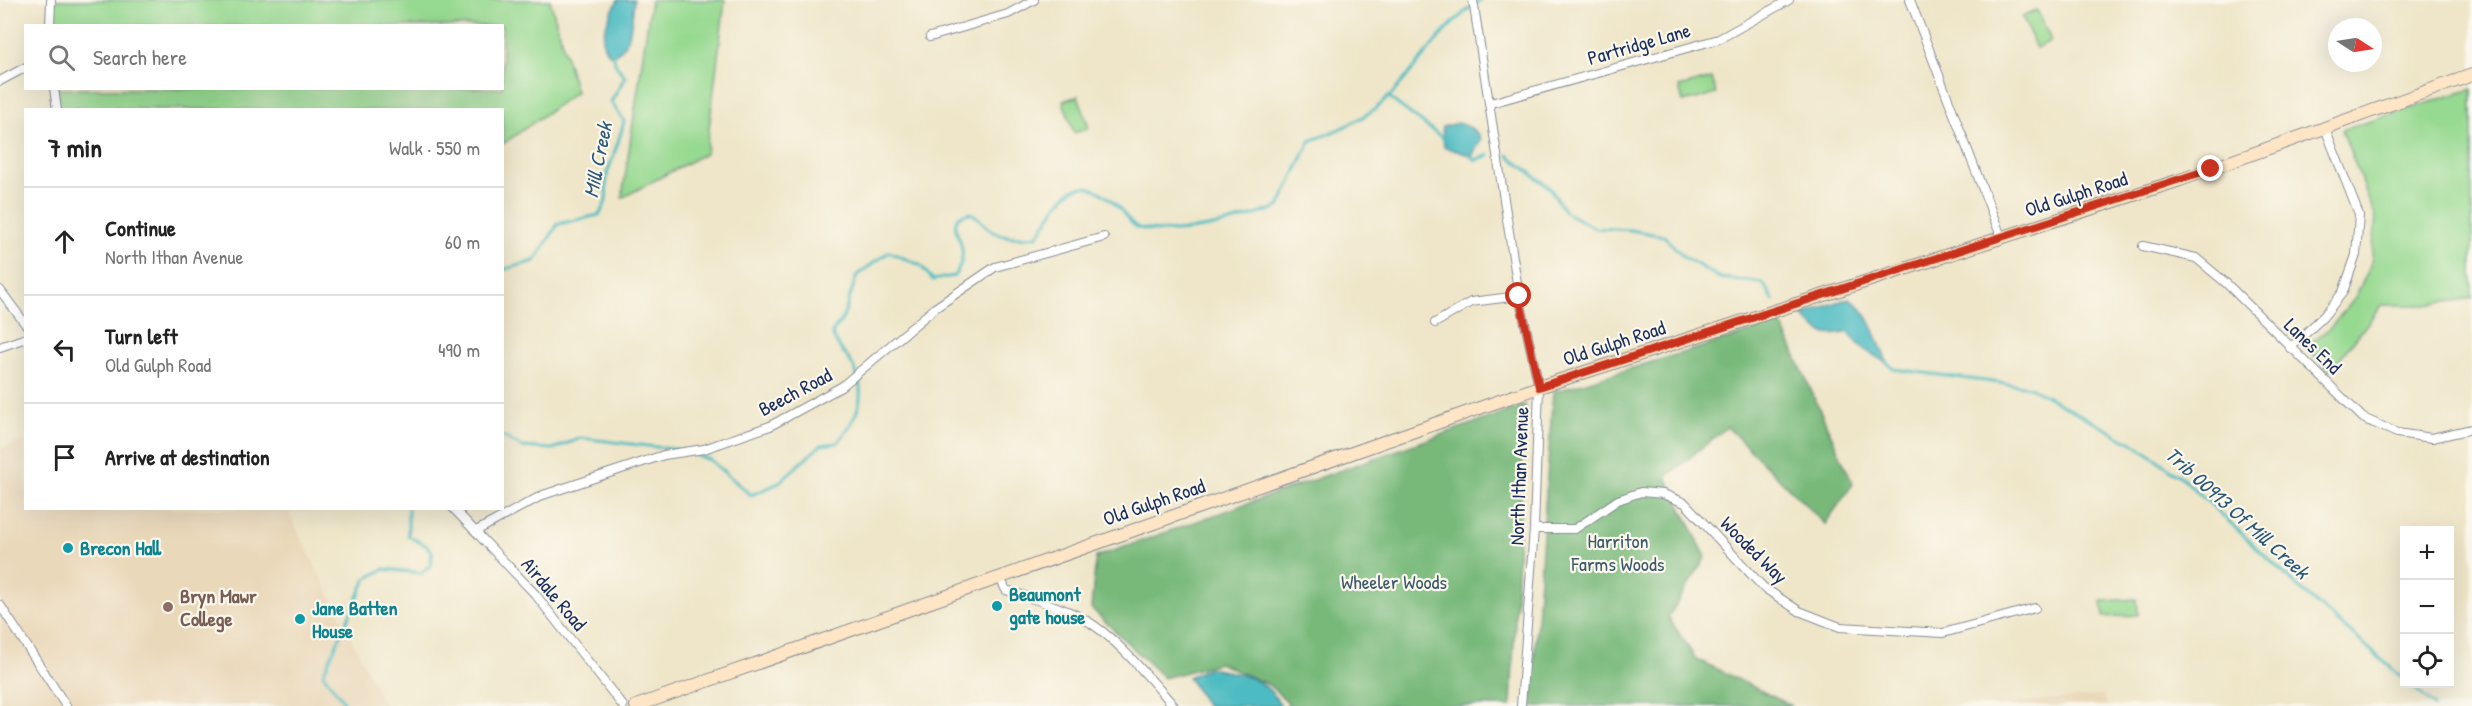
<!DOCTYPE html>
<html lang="en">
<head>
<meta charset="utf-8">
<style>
  :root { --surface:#fff; --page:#f6f6f6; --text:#222; --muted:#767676; --line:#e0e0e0 }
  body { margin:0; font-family:"Patrick Hand",sans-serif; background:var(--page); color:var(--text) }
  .controls { position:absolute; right:18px; bottom:18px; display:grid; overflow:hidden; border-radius:0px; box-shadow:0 6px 24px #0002 }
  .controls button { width:54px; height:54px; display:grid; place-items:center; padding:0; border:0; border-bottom:2px solid var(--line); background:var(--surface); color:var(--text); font:30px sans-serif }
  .compass { position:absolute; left:2328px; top:18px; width:54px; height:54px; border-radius:50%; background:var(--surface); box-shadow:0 6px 24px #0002; rotate:102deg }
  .stop { position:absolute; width:18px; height:18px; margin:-14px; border:4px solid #c8321e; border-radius:50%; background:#fff }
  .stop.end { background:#c8321e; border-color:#fff; box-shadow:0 2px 6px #0008 }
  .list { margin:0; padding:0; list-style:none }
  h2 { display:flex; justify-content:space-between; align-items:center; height:78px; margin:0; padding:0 24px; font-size:26px }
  h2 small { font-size:20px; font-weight:400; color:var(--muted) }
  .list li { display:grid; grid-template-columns:39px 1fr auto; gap:18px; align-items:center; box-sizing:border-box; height:108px; padding:0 24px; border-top:2px solid var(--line) }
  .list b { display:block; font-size:22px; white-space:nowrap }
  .list p { margin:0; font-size:20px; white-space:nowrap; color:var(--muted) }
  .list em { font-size:20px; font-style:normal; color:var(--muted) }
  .icon { flex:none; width:33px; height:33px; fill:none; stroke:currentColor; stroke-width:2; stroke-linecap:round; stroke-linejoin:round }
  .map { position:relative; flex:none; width:2472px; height:706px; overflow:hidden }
  .search { position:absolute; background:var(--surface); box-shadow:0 6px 24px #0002; left:24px; top:24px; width:480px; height:66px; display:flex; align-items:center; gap:15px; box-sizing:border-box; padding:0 21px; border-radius:0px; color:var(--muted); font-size:22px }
  .panel { position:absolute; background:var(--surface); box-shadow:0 6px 24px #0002; left:24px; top:108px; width:480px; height:402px; border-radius:0px }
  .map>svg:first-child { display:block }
  .built { fill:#ead8ba }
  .green { fill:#96d990; stroke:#588477; stroke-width:1.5 }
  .forest { fill:#78b97a; stroke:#4a746c; stroke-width:1.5 }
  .water { fill:#4dbcc2; stroke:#347690; stroke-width:1.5 }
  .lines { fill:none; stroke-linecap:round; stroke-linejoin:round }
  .stream { stroke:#4dbcc2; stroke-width:3 }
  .street-casing { stroke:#858a94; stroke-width:10 }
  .secondary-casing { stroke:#858a94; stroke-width:14 }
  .street { stroke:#fff; stroke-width:8 }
  .secondary { stroke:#fde5c5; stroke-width:12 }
  .route { stroke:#c8321e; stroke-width:8 }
  .culture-dot { fill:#0f9aa8; stroke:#fbf7ec; stroke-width:2 }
  .education-dot { fill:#8d6e63; stroke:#fbf7ec; stroke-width:2 }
  .labels { text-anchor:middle; stroke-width:4.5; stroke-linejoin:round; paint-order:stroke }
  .street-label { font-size:20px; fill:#1b2f5e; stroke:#fbf7ec }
  .park-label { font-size:20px; fill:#3a5a6a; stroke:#fbf7ec }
  .culture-label { font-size:20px; font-weight:bold; fill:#0d838f; stroke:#fbf7ec; text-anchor:start }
  .education-label { font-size:20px; font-weight:bold; fill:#785e54; stroke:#fbf7ec; text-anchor:start }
  .water-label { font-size:21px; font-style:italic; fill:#2a597c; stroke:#fbf7ec }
</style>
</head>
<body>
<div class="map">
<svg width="2472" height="706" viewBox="0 0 2472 706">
  <rect width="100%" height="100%" fill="#fbf7ec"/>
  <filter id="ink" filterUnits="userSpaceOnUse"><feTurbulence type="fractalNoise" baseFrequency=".0167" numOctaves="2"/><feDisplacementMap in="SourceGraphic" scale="12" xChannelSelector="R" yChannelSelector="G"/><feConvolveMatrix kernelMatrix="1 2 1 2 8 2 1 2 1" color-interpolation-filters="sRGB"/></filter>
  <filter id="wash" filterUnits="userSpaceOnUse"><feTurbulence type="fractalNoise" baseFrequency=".008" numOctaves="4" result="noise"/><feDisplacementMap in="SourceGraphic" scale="24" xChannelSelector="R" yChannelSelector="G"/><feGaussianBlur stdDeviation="1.35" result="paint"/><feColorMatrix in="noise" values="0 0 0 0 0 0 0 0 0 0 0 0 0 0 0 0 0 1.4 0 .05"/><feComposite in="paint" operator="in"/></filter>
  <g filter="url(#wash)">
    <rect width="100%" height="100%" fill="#efe6c9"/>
    <!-- built -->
    <path class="built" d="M 25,440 L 26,508 L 287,509 L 385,706 L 0,706 L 0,449 Z
      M 2104,695 L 2107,706 L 1979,706 Z"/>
    <!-- green -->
    <path class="green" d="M 51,0 L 550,0 L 576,92 L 503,144 L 502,110 L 57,109 L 54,89 L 502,88 L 502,26 L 50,26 Z
      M 651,0 L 725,0 L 706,153 L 622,198 Z
      M 2037,10 L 2051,41 L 2036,48 L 2022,16 Z
      M 1712,78 L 1716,94 L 1683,102 L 1679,87 Z
      M 2472,89 L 2472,298 L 2426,305 L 2382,305 L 2329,372 L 2306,346 L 2331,327 L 2354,299 L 2371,265 L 2376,218 L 2342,130 Z
      M 1078,96 L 1089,128 L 1074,133 L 1063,101 Z
      M 2137,599 L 2138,615 L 2104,617 L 2102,601 Z"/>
    <!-- forest -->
    <path class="forest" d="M 1781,323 L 1853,484 L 1825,524 L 1727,427 L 1666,477 L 1706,557 L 1668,617 L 1696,659 L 1792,706 L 1531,706 L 1553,392 Z
      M 1525,405 L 1511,706 L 1287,706 L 1288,702 L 1269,685 L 1219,663 L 1164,678 L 1091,608 L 1096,557 Z"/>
    <!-- water -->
    <path class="water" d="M 618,0 L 634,0 C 632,17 632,51 611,55 C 593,44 610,15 618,0 Z
      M 1457,123 C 1468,126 1477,129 1481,140 L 1472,156 L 1444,147 L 1442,127 Z
      M 1849,298 C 1871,311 1877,341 1888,364 L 1862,348 L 1848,332 C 1822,339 1820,332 1801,315 Z
      M 1208,668 C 1237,673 1267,677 1281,706 L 1207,706 L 1188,677 Z"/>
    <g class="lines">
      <!-- stream -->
      <path class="stream" d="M 1388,97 L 1444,139
        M 1508,155 L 1550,188 L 1565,212 L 1595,228 L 1630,230 L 1664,236 L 1684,257 L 1720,278 L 1763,283 L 1773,300
        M 1470,156 L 1476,160 L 1489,155
        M 502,270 L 535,261 L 558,224 L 599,215 C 613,195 602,191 608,171 C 614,154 620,138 624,121 L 611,102 L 625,77 L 616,65 L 612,52
        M 1886,362 L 1894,369 L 2030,387 L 2139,447 L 2184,479 L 2299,588 L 2404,679
        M 502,436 L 522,447 L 553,449 L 581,438 L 681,450
        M 693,454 L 710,460 L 751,495 L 777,484 L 821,445 L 837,443 C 858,419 870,390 850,361 C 843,351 836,346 832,333 L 843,318 L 857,275 L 889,252 L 920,265 L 933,280 L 954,276 C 975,246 949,234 957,219 C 959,216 966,213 970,213 C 977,214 982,223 988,228 C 1001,239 1021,238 1037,236 C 1063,198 1076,162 1120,209 C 1125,215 1132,226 1139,228 C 1180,238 1240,221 1279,207 L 1310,141 C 1339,130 1368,118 1390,96 C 1421,63 1443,25 1481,0
        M 2410,684 L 2434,706
        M 344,706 L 343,700 L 323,674 L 366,579 L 384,569 L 421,573 L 431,565 L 432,552 L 427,546 L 408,536 L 408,508"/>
    </g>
  </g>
  <g filter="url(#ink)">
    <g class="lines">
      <!-- street casing -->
      <g class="street-casing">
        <path id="street" d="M 1473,0 L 1519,296 L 1539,387 L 1534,529 L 1521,706
          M 1910,0 L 2002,239
          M 50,26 L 51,0
          M 930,37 L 1008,14 L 1034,0
          M 0,81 L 26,67
          M 54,88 L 57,110
          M 1491,103 L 1719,39 L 1789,0
          M 2143,246 L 2196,258 L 2226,283 L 2363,418 L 2397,433 L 2432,438 L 2472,429
          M 0,290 L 26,325
          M 1435,323 L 1471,302 L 1519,296
          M 0,347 L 26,338
          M 2290,348 L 2323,317 L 2343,292 L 2356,255 L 2359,215 L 2325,128
          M 453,508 L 535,594 L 623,706
          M 1534,529 L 1575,529 L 1618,500 L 1641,492 L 1663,494 L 1685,503 L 1763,587 L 1799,611 L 1840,627 L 1943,633 L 2035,608
          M 476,531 L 543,495 L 664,455 L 704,449 L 770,426 L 841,387 L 935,308 L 995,267 L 1104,237
          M 1000,578 L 1006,590 C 1030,598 1057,605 1080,617 C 1113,633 1150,679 1174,706
          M 0,605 L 66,706"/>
      </g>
      <!-- secondary casing -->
      <g class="secondary-casing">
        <path id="secondary" d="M 636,706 L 1539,387 L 2180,180 L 2472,75"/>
      </g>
      <!-- street -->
      <use href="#street" class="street"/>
      <!-- secondary -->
      <use href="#secondary" class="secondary"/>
    </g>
  </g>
  <g class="lines" filter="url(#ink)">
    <!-- route -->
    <path class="route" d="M 1519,296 L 1539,387 L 2211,169"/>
  </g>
  <!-- markers -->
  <g class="culture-dot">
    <circle cx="68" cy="548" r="6"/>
    <circle cx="997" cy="606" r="6"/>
    <circle cx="300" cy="619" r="6"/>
  </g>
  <circle class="education-dot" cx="168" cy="607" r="6"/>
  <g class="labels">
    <!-- street labels -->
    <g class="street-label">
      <text transform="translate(1639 44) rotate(-16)" y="7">Partridge Lane</text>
      <text transform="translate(2076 194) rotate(-18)" y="7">Old Gulph Road</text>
      <text transform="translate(1614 343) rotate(-18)" y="7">Old Gulph Road</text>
      <text transform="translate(2313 346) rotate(44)" y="7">Lanes End</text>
      <text transform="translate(795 392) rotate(-28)" y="7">Beech Road</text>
      <text transform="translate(1519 476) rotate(-88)" y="7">North Ithan Avenue</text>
      <text transform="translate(1154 502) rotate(-19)" y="7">Old Gulph Road</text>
      <text transform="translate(1754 550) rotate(45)" y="7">Wooded Way</text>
      <text transform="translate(554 594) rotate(50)" y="7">Airdale Road</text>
    </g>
    <!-- park labels -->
    <g class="park-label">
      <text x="1618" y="548">Harriton<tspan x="1618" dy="23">Farms Woods</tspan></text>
      <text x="1394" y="589">Wheeler Woods</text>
    </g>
    <!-- culture labels -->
    <g class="culture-label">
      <text x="80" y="555">Brecon Hall</text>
      <text x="1009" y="601">Beaumont<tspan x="1009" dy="23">gate house</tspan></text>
      <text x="312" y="615">Jane Batten<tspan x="312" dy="23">House</tspan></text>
    </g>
    <!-- education labels -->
    <g class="education-label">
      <text x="180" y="603">Bryn Mawr<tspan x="180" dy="23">College</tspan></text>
    </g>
    <!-- water labels -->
    <g class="water-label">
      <text transform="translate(598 160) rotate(-79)" y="7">Mill Creek</text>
      <text transform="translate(2237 513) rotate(42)" y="7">Trib 00913 Of Mill Creek</text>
    </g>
  </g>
</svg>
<div class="controls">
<button>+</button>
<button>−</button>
<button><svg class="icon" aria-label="locate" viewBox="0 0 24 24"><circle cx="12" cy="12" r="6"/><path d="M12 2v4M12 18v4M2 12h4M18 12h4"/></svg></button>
</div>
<svg class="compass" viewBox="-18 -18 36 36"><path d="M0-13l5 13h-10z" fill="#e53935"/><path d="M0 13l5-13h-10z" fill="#767676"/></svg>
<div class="stop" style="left:1519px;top:296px"></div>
<div class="stop end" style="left:2211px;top:169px"></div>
<div class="search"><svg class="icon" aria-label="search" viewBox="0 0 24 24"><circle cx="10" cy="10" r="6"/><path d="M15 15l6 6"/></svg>Search here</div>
<section class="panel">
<h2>7 min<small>Walk · 550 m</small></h2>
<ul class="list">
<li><svg class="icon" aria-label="ahead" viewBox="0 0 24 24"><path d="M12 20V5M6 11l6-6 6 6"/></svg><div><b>Continue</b><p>North Ithan Avenue</p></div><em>60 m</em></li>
<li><svg class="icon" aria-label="left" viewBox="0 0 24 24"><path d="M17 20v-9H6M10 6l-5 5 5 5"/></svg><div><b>Turn left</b><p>Old Gulph Road</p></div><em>490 m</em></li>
<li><svg class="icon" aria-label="arrive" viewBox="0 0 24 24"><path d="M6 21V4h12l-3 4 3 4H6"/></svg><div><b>Arrive at destination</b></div></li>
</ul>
</section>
</div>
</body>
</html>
